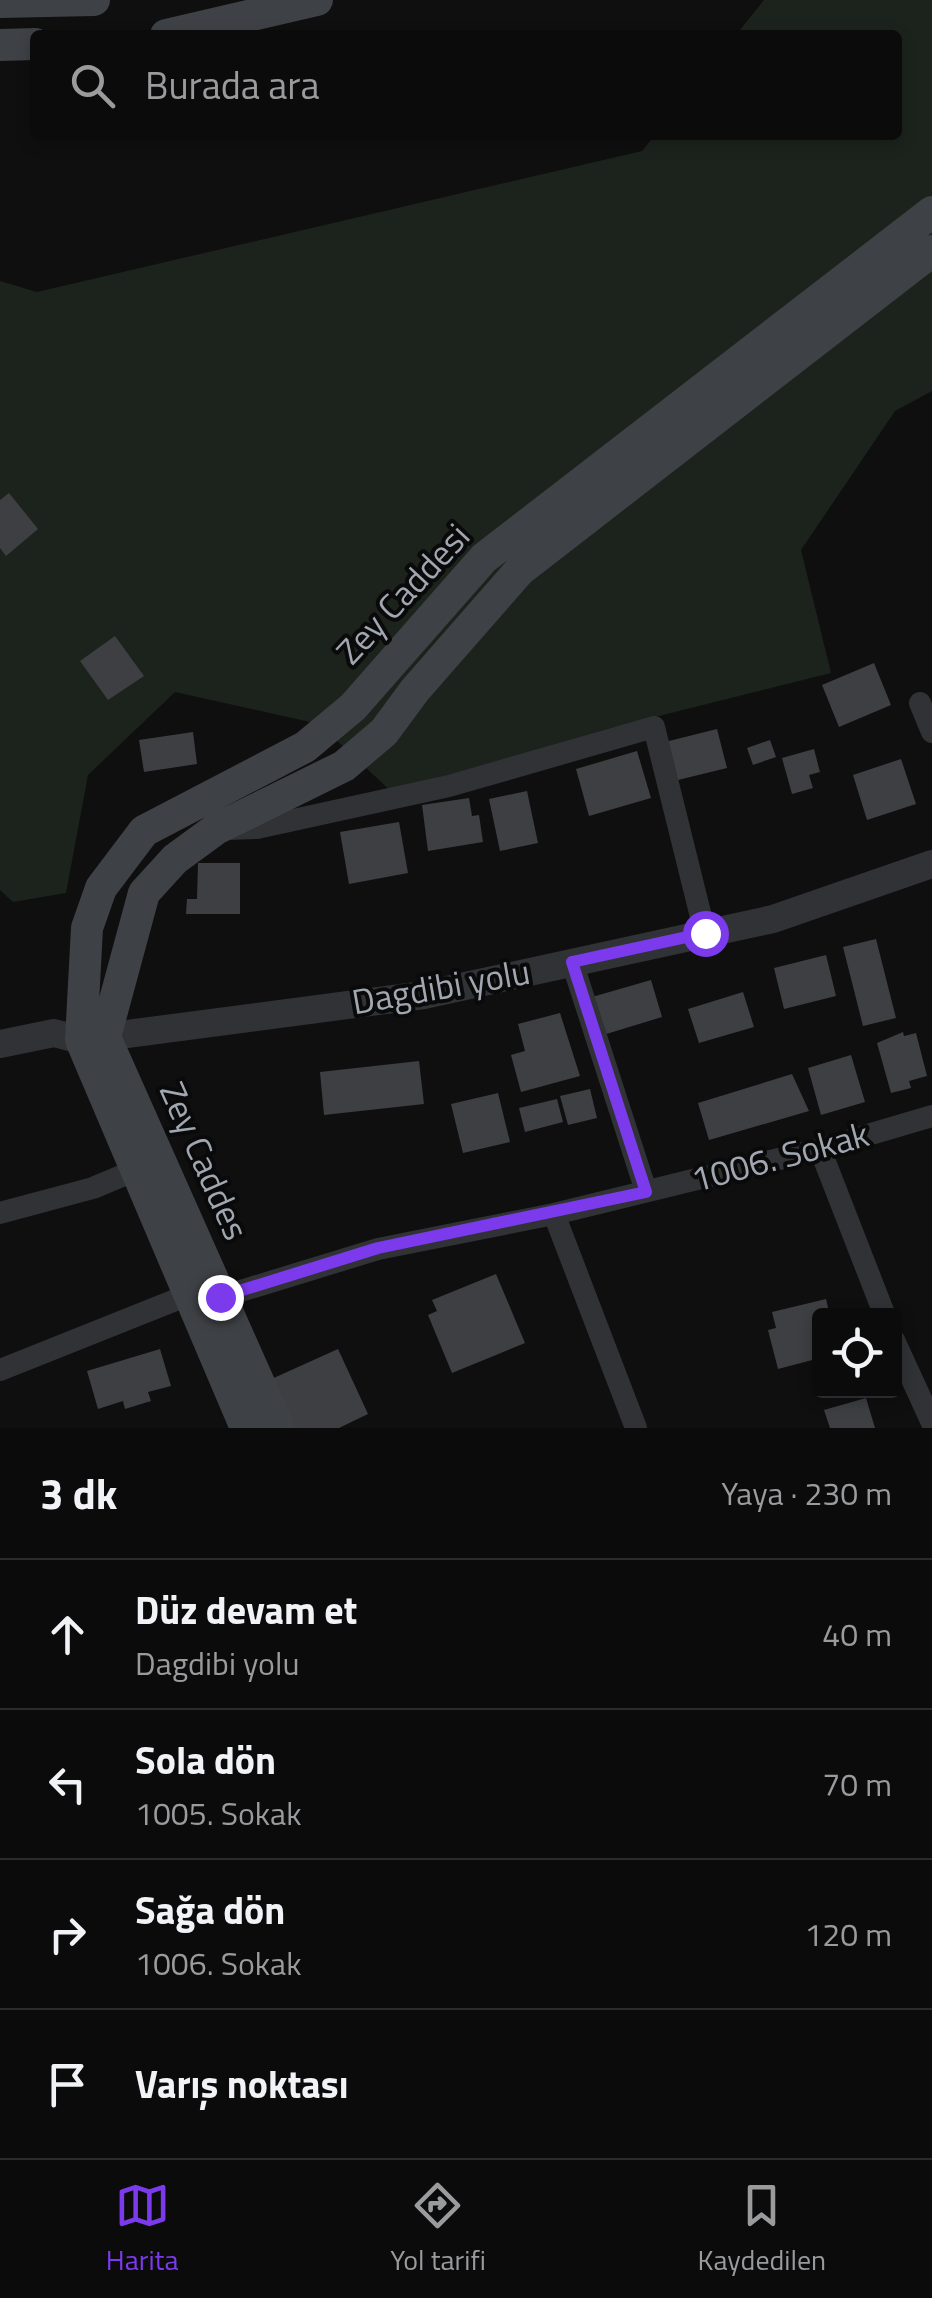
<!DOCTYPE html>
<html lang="tr">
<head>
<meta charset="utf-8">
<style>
  :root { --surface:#0b0b0c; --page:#19191a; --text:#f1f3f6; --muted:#9a9b9d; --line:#2b2b2d; --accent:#7c3aed }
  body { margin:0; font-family:"Titillium Web",sans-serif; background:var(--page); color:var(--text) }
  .controls { position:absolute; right:30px; bottom:30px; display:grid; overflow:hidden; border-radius:10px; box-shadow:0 5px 15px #0003 }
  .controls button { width:90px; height:90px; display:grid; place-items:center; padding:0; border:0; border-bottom:2px solid var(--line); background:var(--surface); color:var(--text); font:50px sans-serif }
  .stop { position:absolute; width:30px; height:30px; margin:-22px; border:8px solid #7c3aed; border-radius:50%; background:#fff }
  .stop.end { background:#7c3aed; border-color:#fff; box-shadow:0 2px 10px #0008 }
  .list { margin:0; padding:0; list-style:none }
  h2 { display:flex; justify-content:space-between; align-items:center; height:130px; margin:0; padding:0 40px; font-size:42px }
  h2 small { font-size:32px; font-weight:400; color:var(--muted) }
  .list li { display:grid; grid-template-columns:65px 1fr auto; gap:30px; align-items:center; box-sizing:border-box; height:150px; padding:0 40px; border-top:2px solid var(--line) }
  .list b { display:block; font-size:38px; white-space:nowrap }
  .list p { margin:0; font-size:32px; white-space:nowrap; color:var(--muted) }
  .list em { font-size:32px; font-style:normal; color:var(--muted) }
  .icon { flex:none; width:55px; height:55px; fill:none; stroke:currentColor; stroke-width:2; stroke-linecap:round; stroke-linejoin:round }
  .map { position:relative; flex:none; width:932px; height:1428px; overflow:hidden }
  .search { position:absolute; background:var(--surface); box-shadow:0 5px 15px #0003; left:30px; right:30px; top:30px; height:110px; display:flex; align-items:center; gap:25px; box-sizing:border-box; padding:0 35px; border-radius:10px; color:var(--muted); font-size:38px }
  .sheet { height:730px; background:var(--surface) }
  nav { display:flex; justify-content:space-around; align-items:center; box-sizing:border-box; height:140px; border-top:2px solid var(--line); background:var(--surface); font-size:28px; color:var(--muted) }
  nav a { display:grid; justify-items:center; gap:5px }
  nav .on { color:var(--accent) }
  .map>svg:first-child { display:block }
  .green { fill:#1c231c }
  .building { fill:#3e3f43 }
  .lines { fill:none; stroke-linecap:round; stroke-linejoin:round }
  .minor { stroke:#303235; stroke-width:22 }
  .tertiary { stroke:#303235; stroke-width:28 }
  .secondary { stroke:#3e4145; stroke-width:32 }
  .route { stroke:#7c3aed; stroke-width:12 }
  .labels { text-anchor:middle; stroke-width:8; stroke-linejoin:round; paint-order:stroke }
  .street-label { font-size:35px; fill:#a0a7b1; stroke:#0a0a0b }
</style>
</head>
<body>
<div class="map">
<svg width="932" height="1428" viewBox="0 0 932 1428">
  <rect width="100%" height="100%" fill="#0f0f10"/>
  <!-- green -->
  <path class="green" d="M 764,0 L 932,0 L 932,391 L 895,411 L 801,550 L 831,673 L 607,729 L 393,793 L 319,724 L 175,692 L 88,775 L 66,893 L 13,902 L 0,890 L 0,281 L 37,292 L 642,151 L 655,135 L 897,135 L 897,35 L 736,35 Z"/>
  <!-- building -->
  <path class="building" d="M 9,493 L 38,529 L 6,556 L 0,548 L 0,500 Z
    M 115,636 L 144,676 L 108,700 L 80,661 Z
    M 874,663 L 891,705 L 839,727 L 822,685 Z
    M 717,729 L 727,768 L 674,781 L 665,742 Z
    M 193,732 L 197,764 L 144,772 L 139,740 Z
    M 770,740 L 776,757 L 753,765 L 747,748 Z
    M 814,749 L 820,772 L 809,775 L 813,788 L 792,794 L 782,758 Z
    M 637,751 L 651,798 L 589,816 L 576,769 Z
    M 901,759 L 916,804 L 867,820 L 853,775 Z
    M 527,791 L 538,843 L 500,851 L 489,799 Z
    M 469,798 L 472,816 L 479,815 L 483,842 L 428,851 L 422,805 Z
    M 399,822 L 408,873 L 349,884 L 340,832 Z
    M 198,863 L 240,863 L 240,914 L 186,914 L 187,899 L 197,899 Z
    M 876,939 L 896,1018 L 863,1026 L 843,947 Z
    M 826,955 L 836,996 L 784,1009 L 774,968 Z
    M 651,980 L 662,1017 L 603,1035 L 592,997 Z
    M 743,992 L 754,1027 L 699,1043 L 688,1009 Z
    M 560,1013 L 580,1076 L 521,1092 L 511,1055 L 525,1051 L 518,1024 Z
    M 903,1032 L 904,1036 L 916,1033 L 927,1076 L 909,1081 L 911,1088 L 891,1093 L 877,1043 Z
    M 851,1055 L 865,1102 L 821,1115 L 808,1068 Z
    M 419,1061 L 424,1104 L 324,1115 L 320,1072 Z
    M 792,1074 L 809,1111 L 709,1140 L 698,1103 Z
    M 590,1089 L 597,1118 L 568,1125 L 560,1096 Z
    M 498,1093 L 510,1142 L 463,1153 L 451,1104 Z
    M 557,1099 L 563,1122 L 525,1132 L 519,1108 Z
    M 496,1274 L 525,1343 L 452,1373 L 428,1315 L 437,1311 L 432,1300 Z
    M 826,1299 L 830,1316 L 820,1316 L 820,1358 L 778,1369 L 768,1330 L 776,1328 L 772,1312 Z
    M 160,1349 L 171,1386 L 148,1392 L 151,1401 L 125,1409 L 123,1401 L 98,1409 L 87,1371 Z
    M 338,1349 L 368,1414 L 339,1428 L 289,1428 L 267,1381 Z
    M 866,1398 L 875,1428 L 830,1428 L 824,1410 Z"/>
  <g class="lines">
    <!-- minor -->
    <path class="minor" d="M 920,703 L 932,732
      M 227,829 L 257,828 L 449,786 L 654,727 L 705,933
      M 572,962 L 646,1191
      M 820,1149 L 885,1316
      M 0,1213 L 93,1188 L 138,1169
      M 554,1214 L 636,1428
      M 221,1297 L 378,1249 L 554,1214 L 820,1149 L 932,1116
      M 894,1340 L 932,1423
      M 0,1370 L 188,1295"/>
    <!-- tertiary -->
    <path class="tertiary" d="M 0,1044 L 54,1033 L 81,1040 L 424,995 L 773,919 L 932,864"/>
    <!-- secondary -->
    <path class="secondary" d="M 0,2 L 94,0
      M 166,35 L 317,0
      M 0,45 L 35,44
      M 246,1428 L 81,1040 L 87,928 L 101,888 L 144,831 L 305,747 L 353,707 L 484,558 L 932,212
      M 279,1428 L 105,1037 L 144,893 L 175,859 L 216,829 L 344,766 L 384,732 L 415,690 L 520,570 L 932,251"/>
  </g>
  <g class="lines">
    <!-- route -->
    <path class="route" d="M 220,1297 L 378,1248 L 646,1192 L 572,962 L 705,933"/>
  </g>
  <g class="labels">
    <!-- street labels -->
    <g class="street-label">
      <text transform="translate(403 594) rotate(-47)" y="12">Zey Caddesi</text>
      <text transform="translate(441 987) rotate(-10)" y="12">Dagdibi yolu</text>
      <text transform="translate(780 1157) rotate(-15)" y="12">1006. Sokak</text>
      <text transform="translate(204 1161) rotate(66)" y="12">Zey Caddes</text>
    </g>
  </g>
</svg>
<div class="controls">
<button><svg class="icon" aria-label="locate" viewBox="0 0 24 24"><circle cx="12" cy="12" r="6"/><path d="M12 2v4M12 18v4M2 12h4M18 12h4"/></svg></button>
</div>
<div class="stop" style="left:705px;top:933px"></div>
<div class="stop end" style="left:220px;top:1297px"></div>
<div class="search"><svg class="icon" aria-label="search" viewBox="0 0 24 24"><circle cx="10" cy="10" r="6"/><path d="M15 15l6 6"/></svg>Burada ara</div>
</div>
<section class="sheet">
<h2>3 dk<small>Yaya · 230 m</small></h2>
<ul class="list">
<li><svg class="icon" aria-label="ahead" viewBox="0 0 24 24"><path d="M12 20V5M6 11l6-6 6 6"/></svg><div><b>Düz devam et</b><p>Dagdibi yolu</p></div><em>40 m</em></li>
<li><svg class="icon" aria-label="left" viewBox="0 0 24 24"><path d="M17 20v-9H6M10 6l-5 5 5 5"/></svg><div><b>Sola dön</b><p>1005. Sokak</p></div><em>70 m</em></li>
<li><svg class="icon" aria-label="right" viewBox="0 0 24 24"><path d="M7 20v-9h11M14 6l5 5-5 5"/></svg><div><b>Sağa dön</b><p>1006. Sokak</p></div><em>120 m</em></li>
<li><svg class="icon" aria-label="arrive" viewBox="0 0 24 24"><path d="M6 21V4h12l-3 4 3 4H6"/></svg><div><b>Varış noktası</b></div></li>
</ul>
</section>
<nav>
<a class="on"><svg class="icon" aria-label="map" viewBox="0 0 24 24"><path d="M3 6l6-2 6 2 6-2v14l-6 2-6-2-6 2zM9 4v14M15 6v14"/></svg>Harita</a>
<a><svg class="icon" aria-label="directions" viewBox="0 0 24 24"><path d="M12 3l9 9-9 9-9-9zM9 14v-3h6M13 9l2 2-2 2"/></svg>Yol tarifi</a>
<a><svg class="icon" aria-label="saved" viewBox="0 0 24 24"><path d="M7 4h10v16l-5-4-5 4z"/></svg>Kaydedilen</a>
</nav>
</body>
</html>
